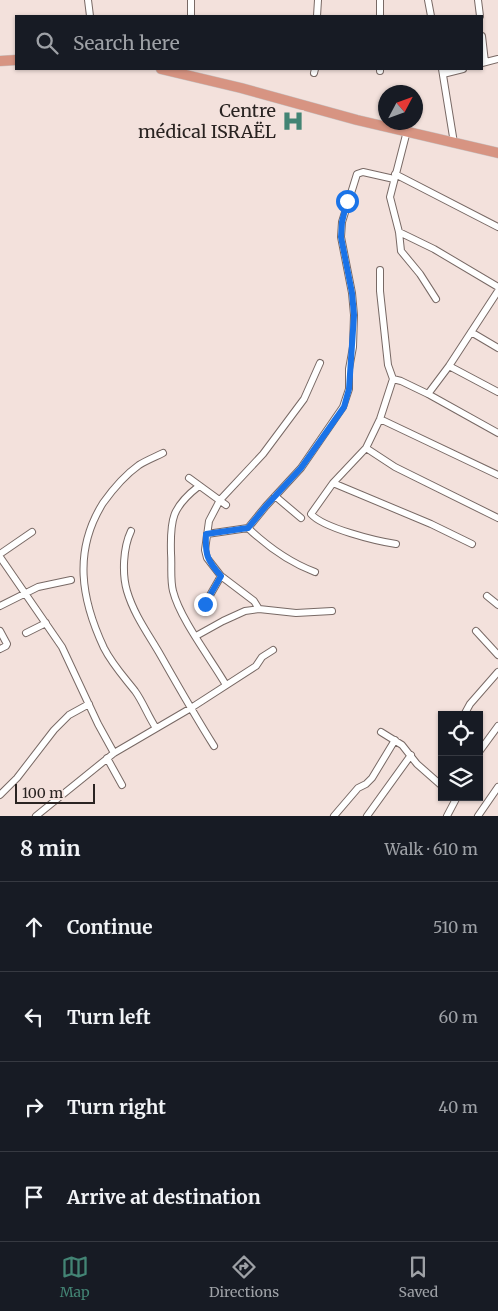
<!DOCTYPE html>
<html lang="en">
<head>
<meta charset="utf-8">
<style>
  :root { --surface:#171b24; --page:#20242c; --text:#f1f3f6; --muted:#9ea1a6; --line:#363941; --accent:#438474 }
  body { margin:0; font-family:Merriweather,serif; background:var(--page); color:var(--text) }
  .controls { position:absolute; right:15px; bottom:15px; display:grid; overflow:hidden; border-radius:0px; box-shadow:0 1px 4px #0004 }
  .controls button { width:45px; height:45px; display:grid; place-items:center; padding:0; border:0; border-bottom:1px solid var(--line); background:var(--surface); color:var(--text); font:25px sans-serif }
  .compass { position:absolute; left:378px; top:85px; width:45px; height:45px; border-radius:50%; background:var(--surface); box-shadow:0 1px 4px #0004; rotate:49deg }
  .scale { position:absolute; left:15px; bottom:12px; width:80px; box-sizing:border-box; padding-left:5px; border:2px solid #2a2422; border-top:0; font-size:14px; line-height:18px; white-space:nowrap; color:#2a2422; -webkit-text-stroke:4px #f3e1dc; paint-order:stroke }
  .stop { position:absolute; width:15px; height:15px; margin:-11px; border:4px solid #1a73e8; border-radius:50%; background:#fff }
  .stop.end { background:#1a73e8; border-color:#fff; box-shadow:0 1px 5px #0008 }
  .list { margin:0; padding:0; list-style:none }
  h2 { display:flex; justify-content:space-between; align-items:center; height:65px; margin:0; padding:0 20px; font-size:21px }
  h2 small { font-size:16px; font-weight:400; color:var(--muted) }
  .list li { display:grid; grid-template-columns:32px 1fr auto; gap:15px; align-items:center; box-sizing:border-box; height:90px; padding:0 20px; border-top:1px solid var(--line) }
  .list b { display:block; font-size:19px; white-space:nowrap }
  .list em { font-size:16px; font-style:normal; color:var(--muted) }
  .icon { flex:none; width:28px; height:28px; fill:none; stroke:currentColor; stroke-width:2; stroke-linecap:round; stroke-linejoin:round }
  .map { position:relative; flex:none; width:498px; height:816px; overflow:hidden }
  .search { position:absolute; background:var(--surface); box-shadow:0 1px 4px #0004; left:15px; right:15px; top:15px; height:55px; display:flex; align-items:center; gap:12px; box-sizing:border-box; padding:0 18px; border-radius:0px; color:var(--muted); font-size:19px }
  .sheet { height:425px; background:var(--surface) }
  nav { display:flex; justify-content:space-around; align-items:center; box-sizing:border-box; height:70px; border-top:1px solid var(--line); background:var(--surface); font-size:14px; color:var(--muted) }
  nav a { display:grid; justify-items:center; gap:2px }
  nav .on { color:var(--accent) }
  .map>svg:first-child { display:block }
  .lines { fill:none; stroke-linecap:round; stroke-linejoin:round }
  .minor-casing { stroke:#786965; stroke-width:8 }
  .trunk-casing { stroke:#c8c6c6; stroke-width:11 }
  .minor { stroke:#fff; stroke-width:6 }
  .trunk { stroke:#d79482; stroke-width:10 }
  .route { stroke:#1a73e8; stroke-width:6 }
  .labels { text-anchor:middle; stroke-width:4; stroke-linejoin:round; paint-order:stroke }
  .poi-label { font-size:18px; fill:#2a2422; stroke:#f3e1dc; text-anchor:end }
</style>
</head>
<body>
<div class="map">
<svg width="498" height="816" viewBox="0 0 498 816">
  <rect width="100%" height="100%" fill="#f3e1dc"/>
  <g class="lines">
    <!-- minor casing -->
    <g class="minor-casing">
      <path id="minor" d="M 88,0 L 90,16
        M 191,0 L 191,16
        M 380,0 L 380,16
        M 428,0 L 431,16
        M 478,0 L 480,16
        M 317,16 L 318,0
        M 482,36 L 485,62
        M 482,63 L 498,59
        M 442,69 L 454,143
        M 380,71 L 380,69
        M 314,73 L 315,69
        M 443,74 L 463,69
        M 407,131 L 390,197 L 399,232 L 401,251 L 420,274 L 436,299
        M 395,174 L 498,227
        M 399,232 L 434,249 L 498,287
        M 380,270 L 380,291 L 388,365 L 393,379 L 380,419 L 366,448 L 333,483 L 311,514 C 323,528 376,541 396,544
        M 471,332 L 498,348
        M 449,366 L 498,392
        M 393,379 L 401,381 L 428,394 L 498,433
        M 428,394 L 449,366 L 498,291
        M 380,419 L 498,475
        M 366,448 L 395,467 L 498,518
        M 189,478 L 226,505
        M 333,483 L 431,524 L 472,544
        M 199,486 C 172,507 170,519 171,553 C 172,565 170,579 173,591 C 180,619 211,659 226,685
        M 275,496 L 301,518
        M 131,531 C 123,548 122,574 127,591 C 134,615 149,635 161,656 C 178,686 195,716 214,746
        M 207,534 L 248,528
        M 0,554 L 32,532
        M 0,557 L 62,647 L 98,724 L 114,753
        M 315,572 C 291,563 267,546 248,528 L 266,506 L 301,468 L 343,407 L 349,389 L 349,369 L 353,347 L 354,315 L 352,293 L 341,237 L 342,222 L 357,174 L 363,172 L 394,179
        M 487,596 L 498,605
        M 205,604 L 221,576
        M 0,606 L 38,587 L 71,580
        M 259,609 L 254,601 L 221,576 L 207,558 L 205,550 L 209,521 L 220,500 L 263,454 L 304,399 L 320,363
        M 0,631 L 7,644 L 6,646 L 0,649
        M 476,631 L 498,655
        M 26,633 L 46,623
        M 196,636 L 223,621 L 245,611 L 259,609 L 296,613 L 332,611
        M 464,715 L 470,704 L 498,672
        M 156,728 C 148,716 143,702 135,691 C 124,677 112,664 104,648 C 81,599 73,551 103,503 C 113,489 125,475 139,465 C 147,460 155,457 163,453
        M 381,732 L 402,745 L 417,764 L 442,786
        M 479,752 L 498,726
        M 107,758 L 122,785
        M 0,795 L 17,778 L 54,730 L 69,715 L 89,704
        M 36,816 L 114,753 L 191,708 L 256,666 L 262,657 L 273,650
        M 334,816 L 358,788 L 366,784 L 372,778 L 395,740
        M 367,816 L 411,755
        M 447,816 L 457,797
        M 478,816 L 498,787"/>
    </g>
    <!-- trunk casing -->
    <g class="trunk-casing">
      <path id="trunk" d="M 0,61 L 16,60
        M 161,69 L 241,88 L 357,120 L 498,153"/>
    </g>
    <!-- minor -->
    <use href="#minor" class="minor"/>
    <!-- trunk -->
    <use href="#trunk" class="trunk"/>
  </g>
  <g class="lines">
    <!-- route -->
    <path class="route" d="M 205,604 L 221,576 C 207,560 205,555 206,534 L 248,528 L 266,506 L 301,468 L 344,407 L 349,389 L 354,315 L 352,293 L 341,237 L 342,222 L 347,201"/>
  </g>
  <!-- icons -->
  <defs>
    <g id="hospital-bare" transform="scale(1.725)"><path d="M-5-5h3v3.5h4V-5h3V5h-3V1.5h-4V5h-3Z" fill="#438474" stroke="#f3e1dc" stroke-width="2.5" paint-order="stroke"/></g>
  </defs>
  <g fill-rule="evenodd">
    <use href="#hospital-bare" x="293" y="121"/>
  </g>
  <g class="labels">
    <!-- poi labels -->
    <g class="poi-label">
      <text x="276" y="117">Centre<tspan x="276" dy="21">médical ISRAËL</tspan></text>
    </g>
  </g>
</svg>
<div class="controls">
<button><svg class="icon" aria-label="locate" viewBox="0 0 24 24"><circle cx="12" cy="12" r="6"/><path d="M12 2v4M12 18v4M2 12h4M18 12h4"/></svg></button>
<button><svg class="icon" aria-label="layers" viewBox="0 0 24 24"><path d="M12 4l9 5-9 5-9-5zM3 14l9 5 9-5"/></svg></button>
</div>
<svg class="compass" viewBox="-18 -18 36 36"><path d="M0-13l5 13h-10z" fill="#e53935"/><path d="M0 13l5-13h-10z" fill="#9ea1a6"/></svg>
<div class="scale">100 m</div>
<div class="stop" style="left:347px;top:201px"></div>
<div class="stop end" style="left:205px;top:604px"></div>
<div class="search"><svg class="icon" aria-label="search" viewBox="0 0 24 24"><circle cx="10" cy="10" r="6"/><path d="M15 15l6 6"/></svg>Search here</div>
</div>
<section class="sheet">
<h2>8 min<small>Walk · 610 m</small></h2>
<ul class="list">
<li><svg class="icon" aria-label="ahead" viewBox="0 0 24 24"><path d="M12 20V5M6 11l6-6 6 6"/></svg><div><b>Continue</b></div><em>510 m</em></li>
<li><svg class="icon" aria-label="left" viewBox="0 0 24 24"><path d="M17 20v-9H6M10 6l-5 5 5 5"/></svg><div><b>Turn left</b></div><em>60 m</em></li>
<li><svg class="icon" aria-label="right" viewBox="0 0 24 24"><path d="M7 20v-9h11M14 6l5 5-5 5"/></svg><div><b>Turn right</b></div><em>40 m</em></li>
<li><svg class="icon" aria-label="arrive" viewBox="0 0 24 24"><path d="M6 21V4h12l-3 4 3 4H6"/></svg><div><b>Arrive at destination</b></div></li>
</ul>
</section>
<nav>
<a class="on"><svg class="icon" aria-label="map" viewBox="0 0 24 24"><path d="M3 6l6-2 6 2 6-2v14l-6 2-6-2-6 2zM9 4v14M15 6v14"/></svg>Map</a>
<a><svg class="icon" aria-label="directions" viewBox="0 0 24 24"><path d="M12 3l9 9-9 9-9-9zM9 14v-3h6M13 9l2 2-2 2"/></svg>Directions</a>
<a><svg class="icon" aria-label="saved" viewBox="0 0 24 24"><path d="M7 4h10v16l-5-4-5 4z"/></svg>Saved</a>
</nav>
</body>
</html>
